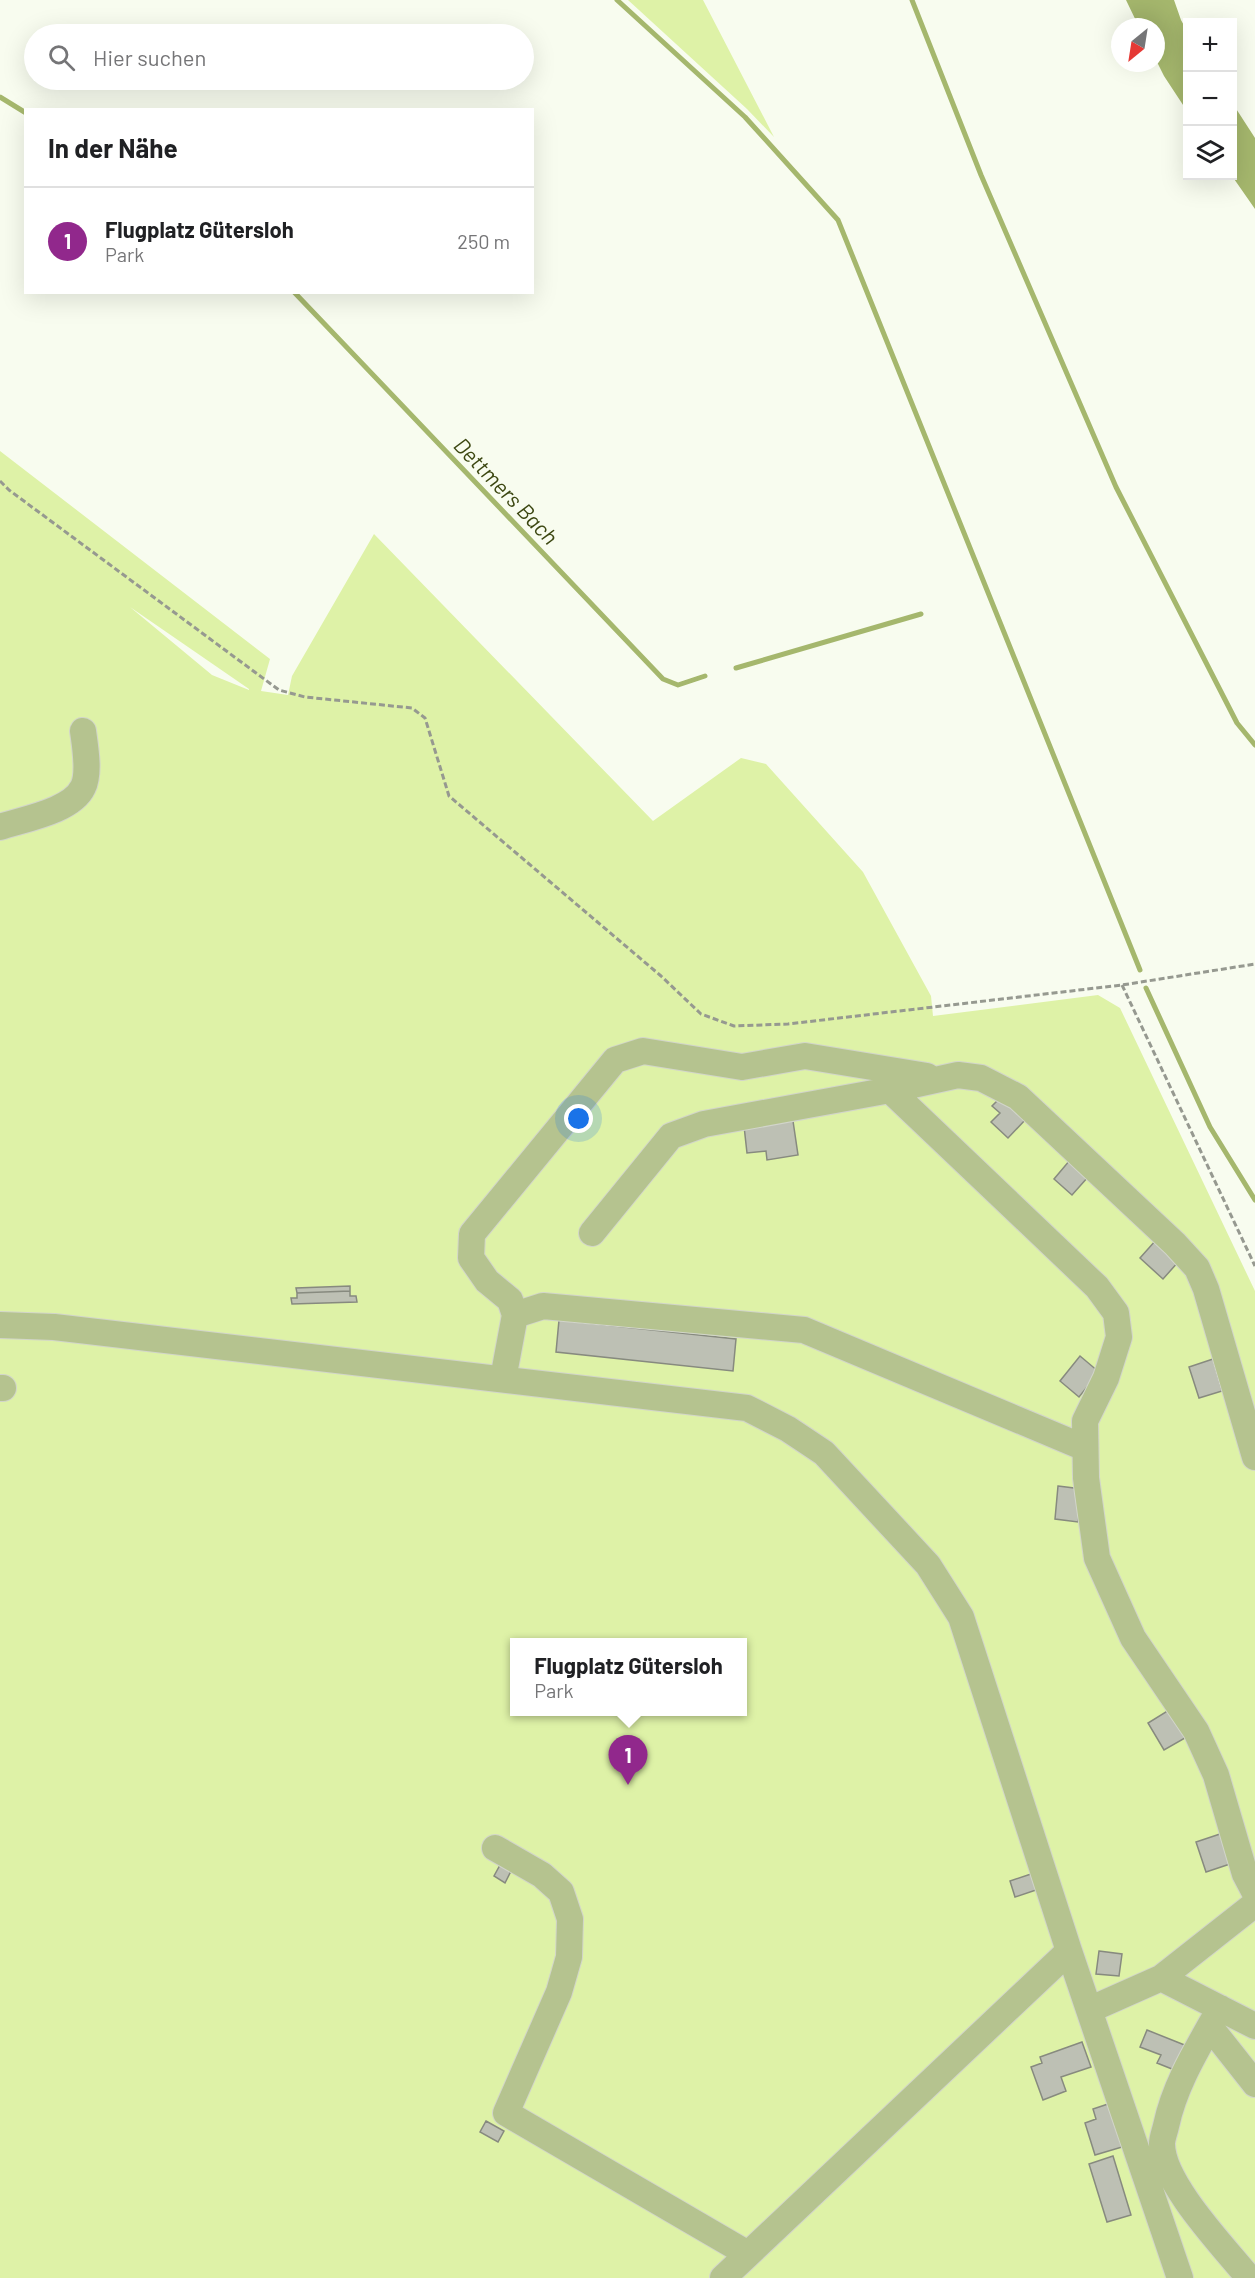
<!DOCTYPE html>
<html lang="de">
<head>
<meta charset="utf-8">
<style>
  :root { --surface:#fff; --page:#f6f6f6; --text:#202124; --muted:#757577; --line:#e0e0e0; --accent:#91288c }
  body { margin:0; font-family:Barlow,sans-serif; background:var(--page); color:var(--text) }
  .controls { position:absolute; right:18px; top:18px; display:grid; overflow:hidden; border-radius:0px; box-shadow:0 6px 24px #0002 }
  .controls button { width:54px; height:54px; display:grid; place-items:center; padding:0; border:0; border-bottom:2px solid var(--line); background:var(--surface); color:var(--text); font:30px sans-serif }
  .compass { position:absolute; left:1111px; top:18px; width:54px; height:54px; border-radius:50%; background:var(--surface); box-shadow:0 6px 24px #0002; rotate:210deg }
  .you { position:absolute; left:579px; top:1119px; width:21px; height:21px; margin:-15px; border:4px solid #fff; border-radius:50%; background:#1a73e8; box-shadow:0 0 0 9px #1a73e833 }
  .badge { display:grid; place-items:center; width:39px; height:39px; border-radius:50%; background:var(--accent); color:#fff; font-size:20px; font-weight:700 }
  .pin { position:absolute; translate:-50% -50px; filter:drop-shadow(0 2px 3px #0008) }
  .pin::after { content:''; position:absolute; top:32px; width:21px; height:18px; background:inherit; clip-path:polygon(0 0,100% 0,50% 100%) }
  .popup { position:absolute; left:510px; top:1638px; width:237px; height:78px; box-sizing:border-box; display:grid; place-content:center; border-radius:0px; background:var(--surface); filter:drop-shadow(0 2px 4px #0005); font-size:20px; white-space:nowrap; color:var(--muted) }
  .popup b { font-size:22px; color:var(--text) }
  .popup::after { content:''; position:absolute; left:50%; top:100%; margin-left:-12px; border:12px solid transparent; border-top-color:var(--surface) }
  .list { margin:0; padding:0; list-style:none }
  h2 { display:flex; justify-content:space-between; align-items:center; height:78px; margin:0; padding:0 24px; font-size:26px }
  h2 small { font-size:20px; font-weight:400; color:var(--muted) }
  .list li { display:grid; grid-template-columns:39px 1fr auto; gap:18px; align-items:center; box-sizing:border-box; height:108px; padding:0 24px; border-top:2px solid var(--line) }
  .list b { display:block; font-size:22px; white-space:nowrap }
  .list p { margin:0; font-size:20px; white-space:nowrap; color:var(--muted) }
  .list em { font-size:20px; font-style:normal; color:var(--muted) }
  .icon { flex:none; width:33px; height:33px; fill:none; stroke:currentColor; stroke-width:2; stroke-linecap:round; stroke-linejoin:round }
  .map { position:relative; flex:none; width:1255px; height:2278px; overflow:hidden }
  .search { position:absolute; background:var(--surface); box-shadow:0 6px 24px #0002; left:24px; top:24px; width:510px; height:66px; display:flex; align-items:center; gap:15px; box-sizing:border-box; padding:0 21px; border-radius:33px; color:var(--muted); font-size:22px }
  .panel { position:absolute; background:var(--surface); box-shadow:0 6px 24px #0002; left:24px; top:108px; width:510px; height:186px; border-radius:0px }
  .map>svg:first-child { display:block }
  .green { fill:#def2a7; fill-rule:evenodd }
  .water { fill:#a5b76d }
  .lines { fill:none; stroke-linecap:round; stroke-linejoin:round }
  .stream { stroke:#a5b76d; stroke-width:5 }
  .building { fill:#bdc0b4; stroke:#878a7f; stroke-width:1.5 }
  .minor-casing { stroke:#d2d5ca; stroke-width:28 }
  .path { stroke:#969990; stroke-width:3; stroke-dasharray:6 3; stroke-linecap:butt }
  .minor { stroke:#b5c38f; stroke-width:26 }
  .labels { text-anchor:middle; stroke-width:6; stroke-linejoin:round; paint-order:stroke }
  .water-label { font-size:22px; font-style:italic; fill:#3c4711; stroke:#f8fcef }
</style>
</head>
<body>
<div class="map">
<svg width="1255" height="2278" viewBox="0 0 1255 2278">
  <rect width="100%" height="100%" fill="#f8fcef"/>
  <!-- green -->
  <path class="green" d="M 628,0 L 703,0 L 774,137 L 747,109 Z
    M 0,451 L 270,659 L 261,691 L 288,695 L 292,676 L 374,534 L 653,821 L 741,758 L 766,764 L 863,872 L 931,996 L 933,1016 L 1098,995 L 1120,1008 L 1255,1291 L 1255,2278 L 0,2278 ZM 130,607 L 249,689 L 249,690 L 212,675 ZM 514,1642 L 742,1642 L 742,1712 L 514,1712 Z"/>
  <!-- water -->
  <path class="water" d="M 1126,0 L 1174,0 L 1181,20 L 1187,31 L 1187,111 L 1164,76 L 1156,60 L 1156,27 L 1139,27 Z
    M 1233,104 L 1255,138 L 1255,209 L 1232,176 Z"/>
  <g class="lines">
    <!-- stream -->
    <path class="stream" d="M 617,0 L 745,117 L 838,220 L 1140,970
      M 912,0 L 981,175 L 1116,487 L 1237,723 L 1255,745
      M 0,97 L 26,113
      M 294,292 L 663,679 L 678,685 L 705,676
      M 736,668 L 921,614
      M 1146,988 L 1210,1127 L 1255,1200"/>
  </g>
  <!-- building -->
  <path class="building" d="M 1003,1095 L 1026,1119 L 1008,1138 L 991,1122 L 1000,1113 L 992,1106 Z
    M 793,1121 L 798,1155 L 767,1160 L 766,1151 L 747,1153 L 744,1126 Z
    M 1070,1160 L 1088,1177 L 1072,1195 L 1054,1179 Z
    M 1156,1240 L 1179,1261 L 1163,1279 L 1140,1258 Z
    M 350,1286 L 350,1291 L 297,1293 L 296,1288 Z
    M 350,1291 L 350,1296 L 356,1296 L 357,1302 L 292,1304 L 291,1298 L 297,1298 L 297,1293 Z
    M 559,1320 L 736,1339 L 733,1371 L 556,1352 Z
    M 1080,1356 L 1099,1372 L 1079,1397 L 1060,1381 Z
    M 1213,1359 L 1222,1391 L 1199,1398 L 1189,1367 Z
    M 1058,1486 L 1082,1489 L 1078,1522 L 1055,1519 Z
    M 1169,1710 L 1185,1738 L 1164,1750 L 1148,1723 Z
    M 1220,1834 L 1230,1864 L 1206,1872 L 1196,1842 Z
    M 500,1865 L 511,1871 L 505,1883 L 494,1876 Z
    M 1031,1874 L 1036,1890 L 1015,1897 L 1010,1881 Z
    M 1099,1951 L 1122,1954 L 1119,1976 L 1096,1974 Z
    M 1147,2030 L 1187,2046 L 1177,2071 L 1157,2063 L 1161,2055 L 1140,2047 Z
    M 1082,2042 L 1091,2067 L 1061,2077 L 1066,2091 L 1043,2100 L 1031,2067 L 1042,2063 L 1040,2057 Z
    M 1108,2104 L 1122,2147 L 1095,2155 L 1085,2123 L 1096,2119 L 1093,2109 Z
    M 486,2121 L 504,2131 L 498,2142 L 480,2132 Z
    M 1113,2156 L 1131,2215 L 1107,2222 L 1089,2164 Z"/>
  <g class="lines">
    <!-- minor casing -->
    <g class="minor-casing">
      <path id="minor" d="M 0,827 C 24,819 72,811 83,787 C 90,773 85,746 83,731
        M 890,1090 L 1097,1287 L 1116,1313 L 1119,1337 L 1106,1378 L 1085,1421 L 1086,1478 L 1097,1558 L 1133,1638 L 1196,1731 L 1216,1775 L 1245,1874 L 1255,1893
        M 592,1233 L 671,1136 L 704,1124 L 890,1090 L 958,1075 L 981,1078 L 1018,1097 L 1175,1244 L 1197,1268 L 1206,1289 L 1255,1457
        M 515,1315 L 543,1306 L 804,1330 L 1085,1448
        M 0,1325 L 54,1327 L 747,1408 L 788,1429 L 824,1453 L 928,1565 L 961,1617 L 1069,1951 L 1180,2278
        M 503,1379 L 515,1315 L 510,1300 L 487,1281 L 471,1258 L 472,1234 L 615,1060 L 643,1051 L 742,1067 L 805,1056 L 927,1076
        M 0,1388 L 3,1388
        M 495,1848 L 542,1875 L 561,1892 L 570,1919 L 569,1957 L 559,1992 L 506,2113 L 748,2254
        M 1161,1978 L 1255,2026
        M 1220,2008 C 1199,2046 1175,2083 1166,2126 C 1165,2131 1162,2138 1162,2144 C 1162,2183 1224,2247 1249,2278
        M 1089,2010 L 1161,1978 L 1255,1904
        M 1210,2027 L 1255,2084
        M 723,2278 L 1069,1951"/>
    </g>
    <!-- path -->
    <path class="path" d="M 0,481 L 9,490 L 279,690 L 305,697 L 412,708 L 425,718 L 449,796 L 661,976 L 701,1014 L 734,1026 L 788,1024 L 1122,985 L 1255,964
      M 1122,985 L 1255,1266"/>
    <!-- minor -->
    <use href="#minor" class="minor"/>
  </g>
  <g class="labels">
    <!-- water labels -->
    <g class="water-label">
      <text transform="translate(506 491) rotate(46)" y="8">Dettmers Bach</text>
    </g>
  </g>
</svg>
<div class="controls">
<button>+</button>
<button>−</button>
<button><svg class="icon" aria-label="layers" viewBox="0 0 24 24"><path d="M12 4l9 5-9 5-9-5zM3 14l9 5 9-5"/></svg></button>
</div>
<svg class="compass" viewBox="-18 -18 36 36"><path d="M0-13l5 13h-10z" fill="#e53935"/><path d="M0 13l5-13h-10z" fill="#757577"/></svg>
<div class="you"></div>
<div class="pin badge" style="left:628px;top:1785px">1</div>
<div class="popup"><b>Flugplatz Gütersloh</b>Park</div>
<div class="search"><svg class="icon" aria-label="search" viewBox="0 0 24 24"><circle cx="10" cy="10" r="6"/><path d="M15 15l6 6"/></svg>Hier suchen</div>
<section class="panel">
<h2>In der Nähe<small></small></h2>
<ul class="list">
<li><span class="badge">1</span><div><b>Flugplatz Gütersloh</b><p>Park</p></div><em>250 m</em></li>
</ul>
</section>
</div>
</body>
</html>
